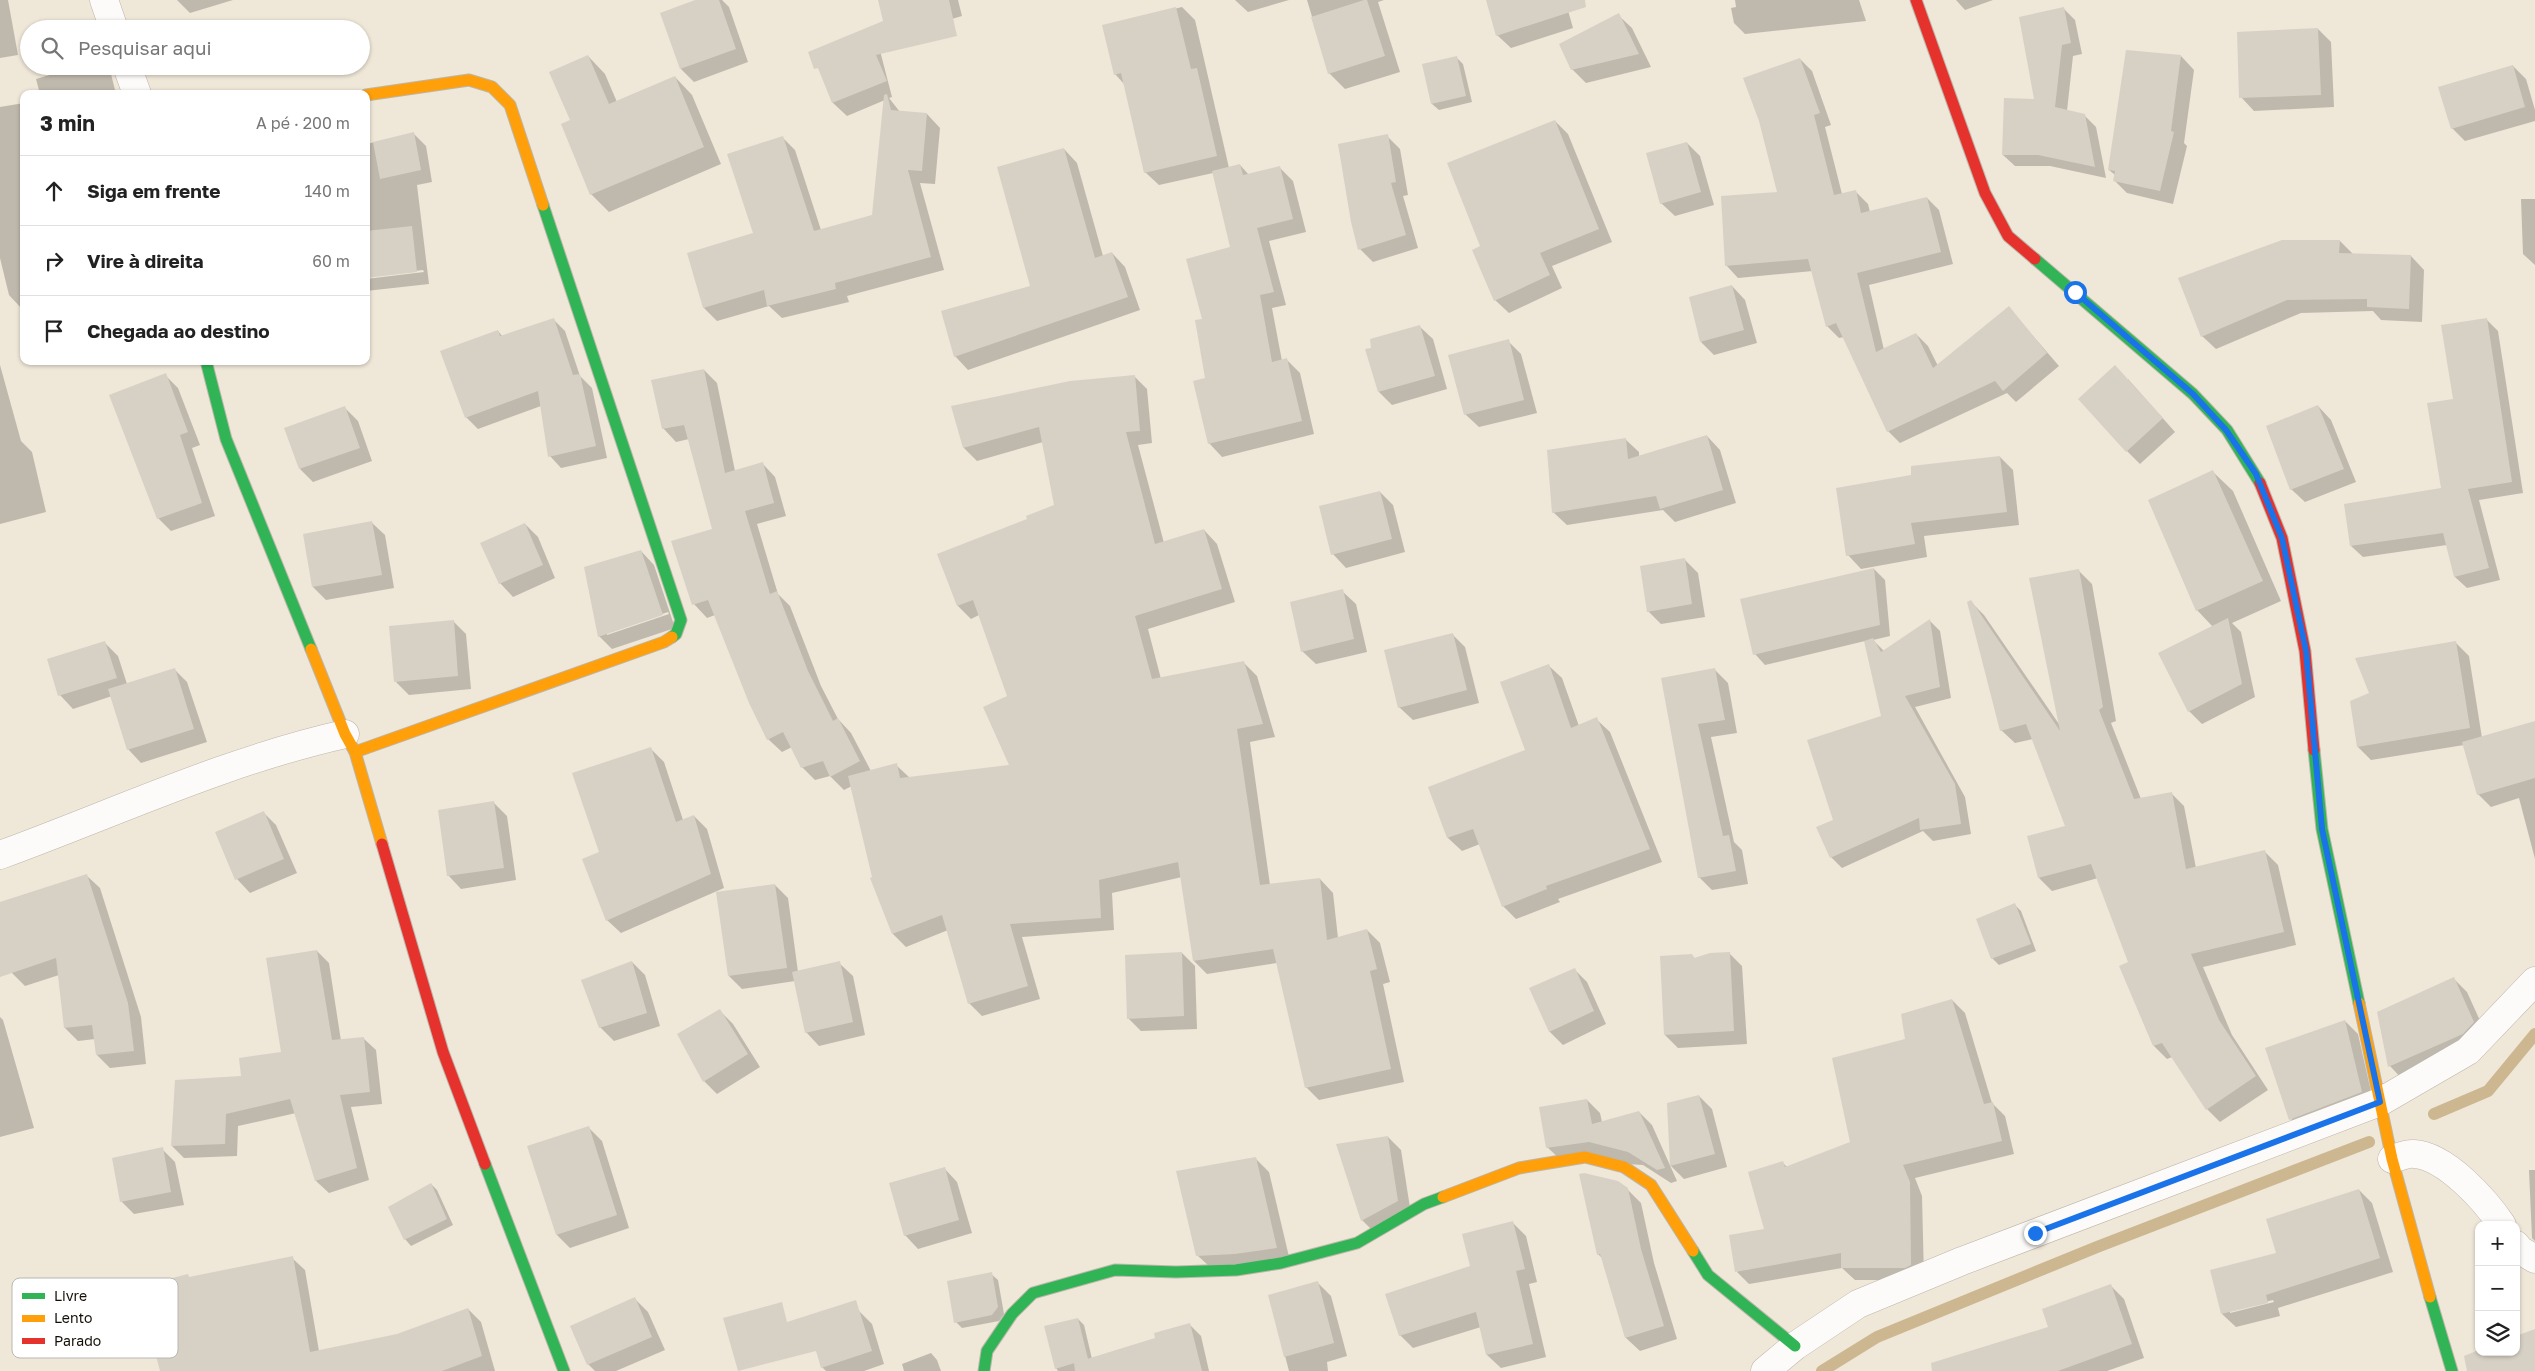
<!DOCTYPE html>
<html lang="pt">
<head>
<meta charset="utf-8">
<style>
  :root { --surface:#fff; --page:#f6f6f6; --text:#222; --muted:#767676; --line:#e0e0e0 }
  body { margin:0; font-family:"Golos Text",sans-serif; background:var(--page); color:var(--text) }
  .controls { position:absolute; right:15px; bottom:15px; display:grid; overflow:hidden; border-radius:10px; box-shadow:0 1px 4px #0004 }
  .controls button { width:45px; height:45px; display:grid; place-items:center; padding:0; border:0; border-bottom:1px solid var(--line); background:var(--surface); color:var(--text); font:25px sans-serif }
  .stop { position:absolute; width:15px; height:15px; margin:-11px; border:4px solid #1a73e8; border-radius:50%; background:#fff }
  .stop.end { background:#1a73e8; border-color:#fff; box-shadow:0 1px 5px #0008 }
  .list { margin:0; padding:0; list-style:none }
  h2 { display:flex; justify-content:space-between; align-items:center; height:65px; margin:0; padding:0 20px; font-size:21px }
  h2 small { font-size:16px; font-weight:400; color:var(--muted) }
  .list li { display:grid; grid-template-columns:32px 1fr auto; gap:15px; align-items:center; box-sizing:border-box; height:70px; padding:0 20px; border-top:1px solid var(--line) }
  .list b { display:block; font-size:19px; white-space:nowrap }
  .list em { font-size:16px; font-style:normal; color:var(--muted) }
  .icon { flex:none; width:28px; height:28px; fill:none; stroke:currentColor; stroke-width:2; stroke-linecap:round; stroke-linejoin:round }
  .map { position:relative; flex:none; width:2535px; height:1371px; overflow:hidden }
  .search { position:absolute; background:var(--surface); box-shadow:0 1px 4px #0004; left:20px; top:20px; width:350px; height:55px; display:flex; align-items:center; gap:12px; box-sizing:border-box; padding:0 18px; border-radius:28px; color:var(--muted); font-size:19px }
  .panel { position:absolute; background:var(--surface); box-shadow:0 1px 4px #0004; left:20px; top:90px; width:350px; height:275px; border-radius:10px }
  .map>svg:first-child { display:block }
  .shadow { fill:#0003; fill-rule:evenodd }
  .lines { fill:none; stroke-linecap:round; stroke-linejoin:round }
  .stream { stroke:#ccb791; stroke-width:12 }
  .building { fill:#d7d1c5 }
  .street-casing { stroke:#bcb6aa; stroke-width:29 }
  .fast-casing { stroke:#bcb6aa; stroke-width:13 }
  .slow-casing { stroke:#bcb6aa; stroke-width:13 }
  .jam-casing { stroke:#bcb6aa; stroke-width:13 }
  .street { stroke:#fdfbf9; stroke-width:28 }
  .fast { stroke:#30b455; stroke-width:11 }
  .slow { stroke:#ff9f0a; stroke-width:11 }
  .jam { stroke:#e5322d; stroke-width:11 }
  .route { stroke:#1a73e8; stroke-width:6 }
  .key { fill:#fff; stroke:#b8b7b4; stroke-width:1 }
  .key-label { font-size:14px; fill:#140f06 }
</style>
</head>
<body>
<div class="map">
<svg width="2535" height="1371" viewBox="0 0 2535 1371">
  <rect width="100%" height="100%" fill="#efe7d8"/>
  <!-- shadow -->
  <path class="shadow" d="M 0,0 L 8,0 L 18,55 L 0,58 Z
    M 177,0 L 233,0 L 190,13 Z
    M 699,0 L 722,0 L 729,7 L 748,62 L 694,82 L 681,69 Z
    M 879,0 L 958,0 L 962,16 L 897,35 Z
    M 1235,0 L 1289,0 L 1248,12 Z
    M 1307,0 L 1384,0 L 1378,2 L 1400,72 L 1345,89 L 1329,73 Z
    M 1487,0 L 1565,0 L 1573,28 L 1511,48 L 1497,35 Z
    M 1735,0 L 1859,0 L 1866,21 L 1745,34 L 1734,23 L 1731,8 L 1736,7 Z
    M 1956,0 L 1993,0 L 1965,10 Z
    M 1182,7 L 1195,20 L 1229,168 L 1240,165 L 1249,175 L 1279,167 L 1293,181 L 1306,232 L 1269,241 L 1286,305 L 1272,308 L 1282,361 L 1287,360 L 1300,373 L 1314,434 L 1222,457 L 1209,443 L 1204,320 L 1231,248 L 1213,173 L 1159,185 L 1145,172 L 1125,85 L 1115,74 L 1103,26 Z
    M 2064,9 L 2075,20 L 2082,54 L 2073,56 L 2067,111 L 2084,115 L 2096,127 L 2106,178 L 2050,166 L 2015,166 L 2003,155 L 2036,100 Z
    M 1618,15 L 1632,28 L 1651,67 L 1586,83 L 1572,69 Z
    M 2318,29 L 2331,42 L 2334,107 L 2254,111 L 2241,97 Z
    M 878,43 L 892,97 L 889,98 L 900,112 L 927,114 L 940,128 L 935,184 L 920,183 L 944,270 L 847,296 L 849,302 L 782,318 L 769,306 L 717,321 L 704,308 L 755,234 L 782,137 L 795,150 L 821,230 L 874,215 L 885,100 L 847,116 L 833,103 L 812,52 Z
    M 588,56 L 605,74 L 617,102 L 675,77 L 692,95 L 721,164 L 609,212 L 591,194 L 572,121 Z
    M 2181,56 L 2194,70 L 2184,143 L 2187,146 L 2173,204 L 2127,193 L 2114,180 L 2115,175 L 2109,170 Z
    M 1456,57 L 1463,64 L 1472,102 L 1439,110 L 1432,104 L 1423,65 Z
    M 1800,59 L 1812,71 L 1831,125 L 1825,127 L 1842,194 L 1856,192 L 1868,204 L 1870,212 L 1927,198 L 1939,210 L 1953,264 L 1869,285 L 1884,350 L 1916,334 L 1928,346 L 1938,366 L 2009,308 L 2059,366 L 2016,402 L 2007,393 L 1900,443 L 1888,431 L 1844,337 L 1839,338 L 1827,326 L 1813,271 L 1738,278 L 1726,265 L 1779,193 Z
    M 80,66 L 102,66 L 111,74 L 116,94 L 40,94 L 36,79 Z
    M 2513,66 L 2526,79 L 2535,110 L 2535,121 L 2465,141 L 2452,128 Z
    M 24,103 L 24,308 L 22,309 L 9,295 L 0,258 L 0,107 Z
    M 1555,121 L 1568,134 L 1612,242 L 1552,266 L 1562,288 L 1509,313 L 1495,300 L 1482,247 Z
    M 414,134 L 426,146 L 432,182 L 417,185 L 429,284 L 366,291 L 366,279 L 424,272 L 423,270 L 366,277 L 366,144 Z
    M 1387,136 L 1400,149 L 1408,195 L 1403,196 L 1418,248 L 1373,262 L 1360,249 Z
    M 1687,143 L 1700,156 L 1714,205 L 1675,216 L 1661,203 Z
    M 1064,149 L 1077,163 L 1103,256 L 1112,253 L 1125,267 L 1140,310 L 968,370 L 955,356 L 1032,287 Z
    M 2521,199 L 2535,199 L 2535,265 L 2523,254 Z
    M 2340,241 L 2353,254 L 2411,256 L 2424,270 L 2422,322 L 2381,320 L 2373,311 L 2301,313 L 2216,349 L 2202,336 Z
    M 1732,286 L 1745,300 L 1757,343 L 1714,355 L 1701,342 Z
    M 553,319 L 565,331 L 580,376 L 592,388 L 607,458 L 561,468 L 550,456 L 541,406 L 478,429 L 466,417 L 498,331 L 503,337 Z
    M 2486,319 L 2498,331 L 2523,493 L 2479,500 L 2500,580 L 2467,588 L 2455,577 L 2447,545 L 2363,557 L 2351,546 L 2442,489 L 2454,400 Z
    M 1419,326 L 1433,339 L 1447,389 L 1392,405 L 1379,392 L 1367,350 Z
    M 1508,341 L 1521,354 L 1537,413 L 1479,427 L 1465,414 Z
    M 0,365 L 21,441 L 32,452 L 46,512 L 0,524 Z
    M 704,370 L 717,383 L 735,471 L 762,463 L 775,477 L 786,516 L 757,524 L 778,594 L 790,606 L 821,686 L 838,719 L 851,733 L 871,771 L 896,765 L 910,778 L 1011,766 L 1008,696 L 979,615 L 971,619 L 958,606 L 938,555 L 1029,520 L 1055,506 L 1043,442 L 977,461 L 964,448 L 953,407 L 1134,376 L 1147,389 L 1152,443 L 1138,445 L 1164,543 L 1204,530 L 1217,544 L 1235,602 L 1148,629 L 1161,679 L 1244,663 L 1257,676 L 1275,737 L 1250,742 L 1270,885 L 1320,879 L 1333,893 L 1338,938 L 1367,930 L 1380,943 L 1390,982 L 1383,984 L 1404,1082 L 1319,1100 L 1306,1087 L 1277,963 L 1207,974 L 1194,961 L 1182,877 L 1112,893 L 1114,930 L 1022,937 L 1040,999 L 982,1016 L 969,1003 L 948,930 L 906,947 L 893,934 L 871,878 L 873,878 L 852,786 L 844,790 L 830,776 L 815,780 L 802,767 L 792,747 L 782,752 L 768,739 L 715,615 L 707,618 L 694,604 L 713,529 L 689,439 L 676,442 L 663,428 Z
    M 165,375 L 178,388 L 200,445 L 192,448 L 215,516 L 171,531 L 158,518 Z
    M 2128,379 L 2175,432 L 2140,464 L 2127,451 Z
    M 2318,406 L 2331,420 L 2356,482 L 2305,502 L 2291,489 Z
    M 345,408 L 358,421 L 372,461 L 313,482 L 300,469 Z
    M 1707,436 L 1720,450 L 1736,503 L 1675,522 L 1663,510 L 1567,525 L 1553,512 L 1625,439 L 1639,452 L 1639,457 Z
    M 2000,457 L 2013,470 L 2019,525 L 1924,536 L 1927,557 L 1861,569 L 1848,555 L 1913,476 Z
    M 2213,472 L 2233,491 L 2281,601 L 2232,623 L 2241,632 L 2255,697 L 2202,724 L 2189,711 L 2213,627 L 2197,610 Z
    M 1380,492 L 1393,505 L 1405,552 L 1346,568 L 1333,554 Z
    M 371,522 L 385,535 L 394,588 L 326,600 L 313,587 Z
    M 525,524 L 538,537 L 555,578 L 513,597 L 500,583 Z
    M 641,551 L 654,565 L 675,628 L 612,649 L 599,636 ZM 668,612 L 669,614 L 607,635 L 607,632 Z
    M 1684,559 L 1698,573 L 1705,617 L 1661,624 L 1648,611 Z
    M 1874,569 L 1885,580 L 1890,636 L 1873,640 L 1884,651 L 1930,621 L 1940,631 L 1951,698 L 1915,707 L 1965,797 L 1971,834 L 1933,841 L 1923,831 L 1842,868 L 1831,857 L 1834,820 L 1883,716 L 1865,641 L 1765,665 L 1755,654 Z
    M 2079,571 L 2092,584 L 2116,721 L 2111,723 L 2141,799 L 2171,793 L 2184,806 L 2196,868 L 2265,852 L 2278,865 L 2296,945 L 2203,967 L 2232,1035 L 2268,1090 L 2220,1122 L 2207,1109 L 2172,1057 L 2167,1059 L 2154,1046 L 2121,966 L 2130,963 L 2098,878 L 2052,891 L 2039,878 L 2067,827 L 2033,739 L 2015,743 L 2001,730 L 1971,602 L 1984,615 L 2061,727 Z
    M 1342,591 L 1356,604 L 1367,652 L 1316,664 L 1302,651 Z
    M 453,621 L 466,634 L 471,689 L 409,695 L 396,682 Z
    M 1452,634 L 1465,647 L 1479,703 L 1413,720 L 1399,707 Z
    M 105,643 L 118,656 L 127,684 L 174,669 L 187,682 L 207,742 L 141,763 L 128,749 L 112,696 L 73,709 L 60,695 Z
    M 2456,643 L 2469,656 L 2482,738 L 2535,722 L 2535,859 L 2519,798 L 2491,807 L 2478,794 L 2464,745 L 2371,760 L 2358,747 L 2370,694 Z
    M 1548,665 L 1562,678 L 1579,726 L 1596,719 L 1610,732 L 1662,862 L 1558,899 L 1560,902 L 1516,919 L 1503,906 L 1480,844 L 1462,851 L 1448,838 L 1430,788 L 1527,751 Z
    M 1715,670 L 1728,683 L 1737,733 L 1711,737 L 1734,842 L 1742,850 L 1748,884 L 1712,890 L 1699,877 L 1662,679 Z
    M 651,749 L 664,762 L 683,820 L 694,816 L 707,829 L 724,888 L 621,933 L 607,920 Z
    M 494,803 L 507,816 L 516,880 L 461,889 L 448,875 Z
    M 263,812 L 276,825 L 297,873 L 250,893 L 237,879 Z
    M 86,875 L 100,888 L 141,1017 L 146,1064 L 110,1068 L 97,1055 L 95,1039 L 78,1041 L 65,1028 L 59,975 L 25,986 L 12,973 L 0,936 L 0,904 Z
    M 775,885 L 788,898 L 798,972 L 839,963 L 853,976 L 865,1035 L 819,1046 L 806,1032 L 795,981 L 742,989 L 729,976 Z
    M 2015,905 L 2021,911 L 2036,951 L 1999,965 L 1992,958 Z
    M 317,951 L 329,963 L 341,1041 L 363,1038 L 376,1050 L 382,1104 L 351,1107 L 369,1180 L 329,1193 L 316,1181 L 296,1113 L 238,1126 L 237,1156 L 184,1158 L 172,1146 L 243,1077 L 282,1053 Z
    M 1182,953 L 1195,966 L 1197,1029 L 1141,1031 L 1128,1018 Z
    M 1729,953 L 1742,966 L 1747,1044 L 1678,1048 L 1665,1035 L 1692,955 L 1695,959 Z
    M 632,962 L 645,975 L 660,1026 L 614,1041 L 600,1027 Z
    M 1574,969 L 1587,982 L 1606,1024 L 1563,1045 L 1550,1032 L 1531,989 Z
    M 2454,979 L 2467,992 L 2487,1036 L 2403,1080 L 2390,1066 L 2378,1012 Z
    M 1952,1000 L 1965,1013 L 1992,1103 L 2005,1116 L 2014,1154 L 1915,1178 L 1922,1196 L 1924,1278 L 1919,1280 L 1855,1280 L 1842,1268 L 1749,1284 L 1737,1272 L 1766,1230 L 1783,1163 L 1787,1167 L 1852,1142 Z
    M 720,1011 L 733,1024 L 760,1067 L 717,1094 L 704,1081 Z
    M 0,1017 L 3,1020 L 34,1128 L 0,1137 Z
    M 2345,1021 L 2358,1034 L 2374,1105 L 2304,1132 L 2291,1119 Z
    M 1699,1096 L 1712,1109 L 1727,1167 L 1684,1179 L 1671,1166 L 1668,1104 Z
    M 1587,1100 L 1600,1113 L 1602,1122 L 1639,1112 L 1652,1125 L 1677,1181 L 1671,1183 L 1643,1165 L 1561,1160 L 1547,1147 Z
    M 589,1128 L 602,1141 L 629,1228 L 570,1248 L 557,1235 Z
    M 1388,1137 L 1401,1150 L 1411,1214 L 1375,1233 L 1362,1220 Z
    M 162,1149 L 175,1162 L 184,1205 L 134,1214 L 121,1201 Z
    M 1256,1159 L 1269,1172 L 1290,1261 L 1211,1268 L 1197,1255 Z
    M 944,1168 L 957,1182 L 972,1233 L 918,1249 L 905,1235 Z
    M 2529,1170 L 2535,1170 L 2535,1241 L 2532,1238 Z
    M 431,1184 L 437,1190 L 453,1225 L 411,1246 L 405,1239 Z
    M 1627,1189 L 1641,1203 L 1654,1263 L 1677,1339 L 1640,1351 L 1626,1338 L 1603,1259 L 1598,1254 Z
    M 2359,1190 L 2372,1203 L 2393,1272 L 2278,1308 L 2280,1316 L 2236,1327 L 2222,1314 ZM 2273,1300 L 2274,1302 L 2230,1313 L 2230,1311 Z
    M 1513,1223 L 1526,1236 L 1537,1282 L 1529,1284 L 1546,1357 L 1501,1368 L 1487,1355 L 1481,1327 L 1413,1348 L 1400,1335 L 1472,1267 Z
    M 292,1258 L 305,1270 L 319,1351 L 397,1335 L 468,1309 L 481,1322 L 495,1371 L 165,1371 L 187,1275 L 190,1278 Z
    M 991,1274 L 998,1280 L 1004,1314 L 999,1321 L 962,1328 L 956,1322 Z
    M 1317,1282 L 1331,1296 L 1347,1356 L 1327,1362 L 1328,1371 L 1289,1371 L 1269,1296 Z
    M 2111,1286 L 2124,1299 L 2144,1358 L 2107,1371 L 1948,1371 L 2050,1328 Z
    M 635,1299 L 648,1312 L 665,1350 L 616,1371 L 595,1371 L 588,1364 Z
    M 859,1311 L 872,1324 L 884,1364 L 864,1371 L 826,1371 L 822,1367 Z
    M 1078,1319 L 1084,1325 L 1092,1359 L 1156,1339 L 1190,1325 L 1201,1336 L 1209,1371 L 1058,1371 L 1056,1368 Z
    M 931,1353 L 937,1360 L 941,1371 L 904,1371 L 902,1364 Z"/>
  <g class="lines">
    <!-- stream -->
    <path class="stream" d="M 2434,1114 L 2488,1091 L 2535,1034
      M 1822,1371 L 1877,1337 L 2097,1247 L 2369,1142"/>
  </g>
  <!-- building -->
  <path class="building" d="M 695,0 L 719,0 L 736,49 L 680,69 L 660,13 Z
    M 878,0 L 949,0 L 957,36 L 876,55 L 887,81 L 832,103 L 818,68 L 814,69 L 808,52 L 883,21 Z
    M 1364,0 L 1367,0 L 1385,56 L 1328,74 L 1311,17 Z
    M 1486,0 L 1585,0 L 1586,7 L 1496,36 Z
    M 1176,7 L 1191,69 L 1197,68 L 1217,156 L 1144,173 L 1121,73 L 1114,75 L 1102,25 Z
    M 2064,7 L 2071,43 L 2062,45 L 2055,107 L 2085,114 L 2095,167 L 2038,155 L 2002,155 L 2004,98 L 2034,99 L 2019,17 Z
    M 1619,13 L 1639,54 L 1571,70 L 1559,44 Z
    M 2318,28 L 2321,95 L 2239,98 L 2237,32 Z
    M 2126,50 L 2181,55 L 2171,131 L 2174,132 L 2160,191 L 2113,181 L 2115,171 L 2108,170 Z
    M 588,55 L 609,104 L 675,76 L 704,147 L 590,195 L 561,124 L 570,120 L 549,72 Z
    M 1457,56 L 1466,96 L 1431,104 L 1422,64 Z
    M 1800,58 L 1820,113 L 1814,115 L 1834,195 L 1856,190 L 1861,213 L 1927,197 L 1941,252 L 1857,273 L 1876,352 L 1916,333 L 1933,368 L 2009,306 L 2047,353 L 2003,391 L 1995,381 L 1887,432 L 1836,323 L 1826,327 L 1808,259 L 1725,266 L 1721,196 L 1777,192 L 1759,121 L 1743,78 Z
    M 2513,65 L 2525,107 L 2451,129 L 2438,87 Z
    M 887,94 L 891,110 L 927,113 L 922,171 L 908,170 L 931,257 L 835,283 L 836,289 L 767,306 L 764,290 L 703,308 L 687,253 L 753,233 L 727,154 L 783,136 L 814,231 L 872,215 L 884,95 Z
    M 1555,120 L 1599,229 L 1540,253 L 1550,275 L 1494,301 L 1472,250 L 1480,246 L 1447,163 Z
    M 414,132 L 421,170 L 380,179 L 373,142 Z
    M 1388,134 L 1396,182 L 1391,183 L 1406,235 L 1358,250 L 1351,222 L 1338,144 Z
    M 1687,142 L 1701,192 L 1660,204 L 1646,153 Z
    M 1064,148 L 1095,258 L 1112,252 L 1128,297 L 954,357 L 941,311 L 1030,286 L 997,167 Z
    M 1240,164 L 1243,175 L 1280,166 L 1293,219 L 1257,228 L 1274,292 L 1260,295 L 1272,362 L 1287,358 L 1302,421 L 1208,444 L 1193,381 L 1205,378 L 1195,320 L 1202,319 L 1186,259 L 1230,247 L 1212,171 Z
    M 412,226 L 417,272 L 366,278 L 366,231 Z
    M 2282,240 L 2340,240 L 2339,253 L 2411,255 L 2409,309 L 2367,307 L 2367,299 L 2287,300 L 2201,337 L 2178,278 Z
    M 1732,285 L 1744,330 L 1700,342 L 1689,297 Z
    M 554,318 L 573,375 L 580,374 L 596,446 L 548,457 L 538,391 L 465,418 L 440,351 L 498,330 L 500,336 Z
    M 2487,318 L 2512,482 L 2468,489 L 2489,568 L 2454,577 L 2443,533 L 2350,546 L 2344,504 L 2441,488 L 2427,403 L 2453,399 L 2441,325 Z
    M 1420,325 L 1435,376 L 1378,392 L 1365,349 L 1371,348 L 1370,339 Z
    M 1509,339 L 1524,400 L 1464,415 L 1448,355 Z
    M 2115,365 L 2163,418 L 2126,452 L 2078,399 Z
    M 704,369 L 725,473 L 763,462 L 774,503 L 745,511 L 770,594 L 777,591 L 808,671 L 833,721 L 838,718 L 860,761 L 830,777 L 823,761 L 801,768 L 783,732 L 767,740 L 749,703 L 708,600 L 692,605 L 671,541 L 712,529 L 684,425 L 662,429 L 651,380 Z
    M 166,373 L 188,432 L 180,435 L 202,503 L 157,519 L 109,395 Z
    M 1135,375 L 1140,431 L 1126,432 L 1155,544 L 1204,529 L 1222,589 L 1135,616 L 1152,679 L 1244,661 L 1263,724 L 1237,729 L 1260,885 L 1320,878 L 1327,940 L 1367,929 L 1377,969 L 1370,971 L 1391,1069 L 1305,1088 L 1273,949 L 1193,961 L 1178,862 L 1099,880 L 1101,918 L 1010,924 L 1028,986 L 968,1004 L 942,915 L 892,934 L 870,878 L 872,877 L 848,776 L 897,763 L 900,778 L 1009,765 L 983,707 L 1007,696 L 973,600 L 957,606 L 937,554 L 1027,519 L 1026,516 L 1054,505 L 1039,427 L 963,448 L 951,406 L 1070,381 Z
    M 2318,405 L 2344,469 L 2290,490 L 2266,426 Z
    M 345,406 L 360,448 L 299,469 L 284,428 Z
    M 1707,435 L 1723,490 L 1660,509 L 1656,496 L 1552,513 L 1547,450 L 1626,438 L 1628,459 Z
    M 2000,456 L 2007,512 L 1911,523 L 1915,544 L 1846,556 L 1836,488 L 1911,475 L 1911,466 Z
    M 2213,470 L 2263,581 L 2196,611 L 2148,500 Z
    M 1380,491 L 1392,539 L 1331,555 L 1319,506 Z
    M 372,521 L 382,575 L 312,587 L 303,534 Z
    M 525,523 L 543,565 L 499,584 L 480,543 Z
    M 641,550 L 663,615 L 598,637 L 584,567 Z
    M 1685,558 L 1692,604 L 1647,612 L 1640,566 Z
    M 1874,568 L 1880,625 L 1753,655 L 1740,599 Z
    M 2079,569 L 2103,707 L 2099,710 L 2134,799 L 2172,792 L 2186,869 L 2265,850 L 2284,932 L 2191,954 L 2219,1020 L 2256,1076 L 2206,1110 L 2162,1043 L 2153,1046 L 2119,966 L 2128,962 L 2091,864 L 2038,878 L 2027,836 L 2065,826 L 2026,724 L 2000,731 L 1967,602 L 1971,600 L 2060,731 L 2029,578 Z
    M 1343,589 L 1354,639 L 1301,652 L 1290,602 Z
    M 2228,618 L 2242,684 L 2188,712 L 2158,653 Z
    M 1930,619 L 1940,687 L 1905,696 L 1955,784 L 1961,824 L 1920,830 L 1919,818 L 1830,858 L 1816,827 L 1833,820 L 1807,740 L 1881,716 L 1864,641 L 1873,638 L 1881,652 Z
    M 454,620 L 458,676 L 394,682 L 389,626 Z
    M 1453,633 L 1467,690 L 1398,708 L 1384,650 Z
    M 105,641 L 117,678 L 58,696 L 47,659 Z
    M 2456,641 L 2470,728 L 2357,747 L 2350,701 L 2369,693 L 2355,658 Z
    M 1549,664 L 1571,728 L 1597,717 L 1650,849 L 1546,886 L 1547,889 L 1502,907 L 1473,829 L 1447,838 L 1428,787 L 1525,750 L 1500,682 Z
    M 175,668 L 194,729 L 127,750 L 108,689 Z
    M 1715,668 L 1725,720 L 1698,724 L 1723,836 L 1729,835 L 1736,871 L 1698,878 L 1661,678 Z
    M 2535,721 L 2535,778 L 2477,795 L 2462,742 Z
    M 651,747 L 676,822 L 694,815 L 711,874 L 606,921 L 582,859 L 599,852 L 572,773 Z
    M 494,801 L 504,868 L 447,876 L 438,810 Z
    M 264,811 L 284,859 L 235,880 L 215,832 Z
    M 87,874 L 128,1003 L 134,1051 L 96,1055 L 92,1025 L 64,1028 L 56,958 L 0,977 L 0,902 Z
    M 775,884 L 787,968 L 728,976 L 716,892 Z
    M 2015,903 L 2031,944 L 1991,959 L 1976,919 Z
    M 317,950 L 332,1040 L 364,1037 L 370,1092 L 340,1095 L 357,1168 L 315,1181 L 290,1099 L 226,1114 L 225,1144 L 171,1146 L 175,1080 L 241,1076 L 239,1058 L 281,1052 L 266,958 Z
    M 1182,952 L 1184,1016 L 1127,1019 L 1125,955 Z
    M 1730,952 L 1734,1031 L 1664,1035 L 1660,956 L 1692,954 L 1694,958 L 1710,953 Z
    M 632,961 L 647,1013 L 599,1028 L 581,980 Z
    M 840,961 L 853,1022 L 805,1033 L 792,972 Z
    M 1575,968 L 1594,1011 L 1549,1032 L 1529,988 Z
    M 2454,977 L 2474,1022 L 2463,1034 L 2388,1067 L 2377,1012 Z
    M 1952,999 L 1984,1104 L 1993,1102 L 2002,1141 L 1903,1165 L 1910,1182 L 1911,1265 L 1905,1268 L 1841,1268 L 1841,1253 L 1735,1272 L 1729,1235 L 1764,1229 L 1748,1172 L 1783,1161 L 1785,1167 L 1850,1142 L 1832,1058 L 1905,1039 L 1901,1014 Z
    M 720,1009 L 748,1054 L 703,1082 L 677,1034 Z
    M 2345,1020 L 2362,1092 L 2289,1120 L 2265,1048 Z
    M 1699,1095 L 1715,1154 L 1670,1166 L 1667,1103 Z
    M 1587,1099 L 1592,1124 L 1639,1111 L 1665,1168 L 1657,1170 L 1628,1152 L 1589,1142 L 1546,1148 L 1539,1107 Z
    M 589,1126 L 617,1215 L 556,1235 L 527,1146 Z
    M 1388,1136 L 1398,1201 L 1361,1221 L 1336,1144 Z
    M 163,1147 L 171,1192 L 120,1202 L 112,1158 Z
    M 1256,1157 L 1277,1248 L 1235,1254 L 1196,1256 L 1176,1171 Z
    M 945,1167 L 959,1220 L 904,1236 L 889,1183 Z
    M 1584,1173 L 1618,1181 L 1628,1188 L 1641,1249 L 1664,1326 L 1625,1338 L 1600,1254 L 1597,1255 L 1579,1174 Z
    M 431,1183 L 447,1219 L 404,1240 L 388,1207 Z
    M 2359,1189 L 2380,1258 L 2266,1295 L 2268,1303 L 2221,1314 L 2210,1270 L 2276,1253 L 2266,1219 Z
    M 1513,1221 L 1525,1269 L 1516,1271 L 1533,1344 L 1486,1355 L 1476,1312 L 1399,1336 L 1385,1294 L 1470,1266 L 1462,1234 Z
    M 293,1256 L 310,1352 L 397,1334 L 468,1308 L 482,1356 L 442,1371 L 160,1371 L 138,1287 L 188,1274 L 189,1277 Z
    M 992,1272 L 998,1307 L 992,1315 L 954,1323 L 947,1281 Z
    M 1318,1281 L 1334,1343 L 1284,1357 L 1268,1295 Z
    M 2111,1284 L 2132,1344 L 2058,1371 L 1932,1371 L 1931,1363 L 2048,1327 L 2042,1309 Z
    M 635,1297 L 652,1337 L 587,1365 L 570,1326 Z
    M 856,1300 L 872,1351 L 821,1368 L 816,1351 L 738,1371 L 723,1318 L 782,1302 L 787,1322 Z
    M 1078,1318 L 1088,1359 L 1055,1369 L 1044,1326 Z
    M 1190,1323 L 1202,1371 L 1075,1371 L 1074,1363 L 1155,1338 L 1154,1333 Z
    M 2535,1329 L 2535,1371 L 2467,1371 L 2464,1356 L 2479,1350 L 2479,1352 L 2516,1352 L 2516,1336 Z"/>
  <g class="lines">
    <!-- street casing -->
    <g class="street-casing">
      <path id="street" d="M 104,0 L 114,29
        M 127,66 L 137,94
        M 0,855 C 115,813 225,761 345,734
        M 2392,1159 C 2399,1157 2407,1153 2414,1154 C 2446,1156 2485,1200 2502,1225
        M 2516,1245 L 2520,1250 L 2535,1259
        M 1765,1371 L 1795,1346 L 1858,1304 L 1962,1261 L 2380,1102 L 2468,1051 L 2535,981"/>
    </g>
    <!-- fast casing -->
    <g class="fast-casing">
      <path id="fast" d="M 543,205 L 681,620 L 676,634 L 672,637
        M 2035,259 L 2193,394 L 2227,430 L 2260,483
        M 206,361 L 226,439 L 311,649
        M 2314,750 L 2322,829 L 2359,1003
        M 485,1164 L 564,1371
        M 1693,1251 L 1708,1275 L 1795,1346
        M 2430,1297 L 2452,1371
        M 984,1371 L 987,1351 L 1012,1314 L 1033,1293 L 1115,1270 L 1176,1272 L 1236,1270 L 1281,1263 L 1357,1243 L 1424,1204 L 1443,1197"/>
    </g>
    <!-- slow casing -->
    <g class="slow-casing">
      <path id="slow" d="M 366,95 L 469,80 L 492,87 L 510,105 L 543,205
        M 311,649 L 345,734 L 355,752 L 382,844
        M 355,752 L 664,642 L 672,637
        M 2359,1003 L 2392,1159 L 2430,1297
        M 1443,1197 L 1519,1168 L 1585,1157 L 1624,1167 L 1651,1185 L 1693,1251"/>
    </g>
    <!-- jam casing -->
    <g class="jam-casing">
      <path id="jam" d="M 1916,0 L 1985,193 L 2008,236 L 2035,259
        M 2260,483 L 2282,538 L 2305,651 L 2314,750
        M 382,844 L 443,1052 L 485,1164"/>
    </g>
    <!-- street -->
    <use href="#street" class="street"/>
    <!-- fast -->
    <use href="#fast" class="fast"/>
    <!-- slow -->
    <use href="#slow" class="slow"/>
    <!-- jam -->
    <use href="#jam" class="jam"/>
  </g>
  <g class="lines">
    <!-- route -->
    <path class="route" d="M 2035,1233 L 2380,1102 L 2322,829 L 2306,651 L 2282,538 L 2256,474 L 2226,430 L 2193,394 L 2075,292"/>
  </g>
  <!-- legend -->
  <rect x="12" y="1278" width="166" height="80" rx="8" class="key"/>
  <rect x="22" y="1293" width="23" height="6" fill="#30b455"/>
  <rect x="22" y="1315" width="23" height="7" fill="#ff9f0a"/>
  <rect x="22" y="1338" width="23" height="6" fill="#e5322d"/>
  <g class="key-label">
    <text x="54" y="1301">Livre</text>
    <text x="54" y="1323">Lento</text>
    <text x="54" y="1346">Parado</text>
  </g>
</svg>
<div class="controls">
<button>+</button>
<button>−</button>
<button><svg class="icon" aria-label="layers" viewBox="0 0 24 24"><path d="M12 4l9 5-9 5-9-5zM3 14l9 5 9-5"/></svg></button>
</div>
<div class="stop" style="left:2075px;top:292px"></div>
<div class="stop end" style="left:2035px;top:1233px"></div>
<div class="search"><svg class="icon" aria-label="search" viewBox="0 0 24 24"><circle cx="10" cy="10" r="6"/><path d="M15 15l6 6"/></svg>Pesquisar aqui</div>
<section class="panel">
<h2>3 min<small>A pé · 200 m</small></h2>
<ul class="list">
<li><svg class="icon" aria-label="ahead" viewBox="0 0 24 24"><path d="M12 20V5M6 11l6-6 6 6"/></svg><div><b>Siga em frente</b></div><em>140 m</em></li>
<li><svg class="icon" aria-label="right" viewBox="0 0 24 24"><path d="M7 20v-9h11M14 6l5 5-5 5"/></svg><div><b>Vire à direita</b></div><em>60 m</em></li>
<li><svg class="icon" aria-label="arrive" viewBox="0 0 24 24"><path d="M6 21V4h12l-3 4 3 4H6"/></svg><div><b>Chegada ao destino</b></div></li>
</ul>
</section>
</div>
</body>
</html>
